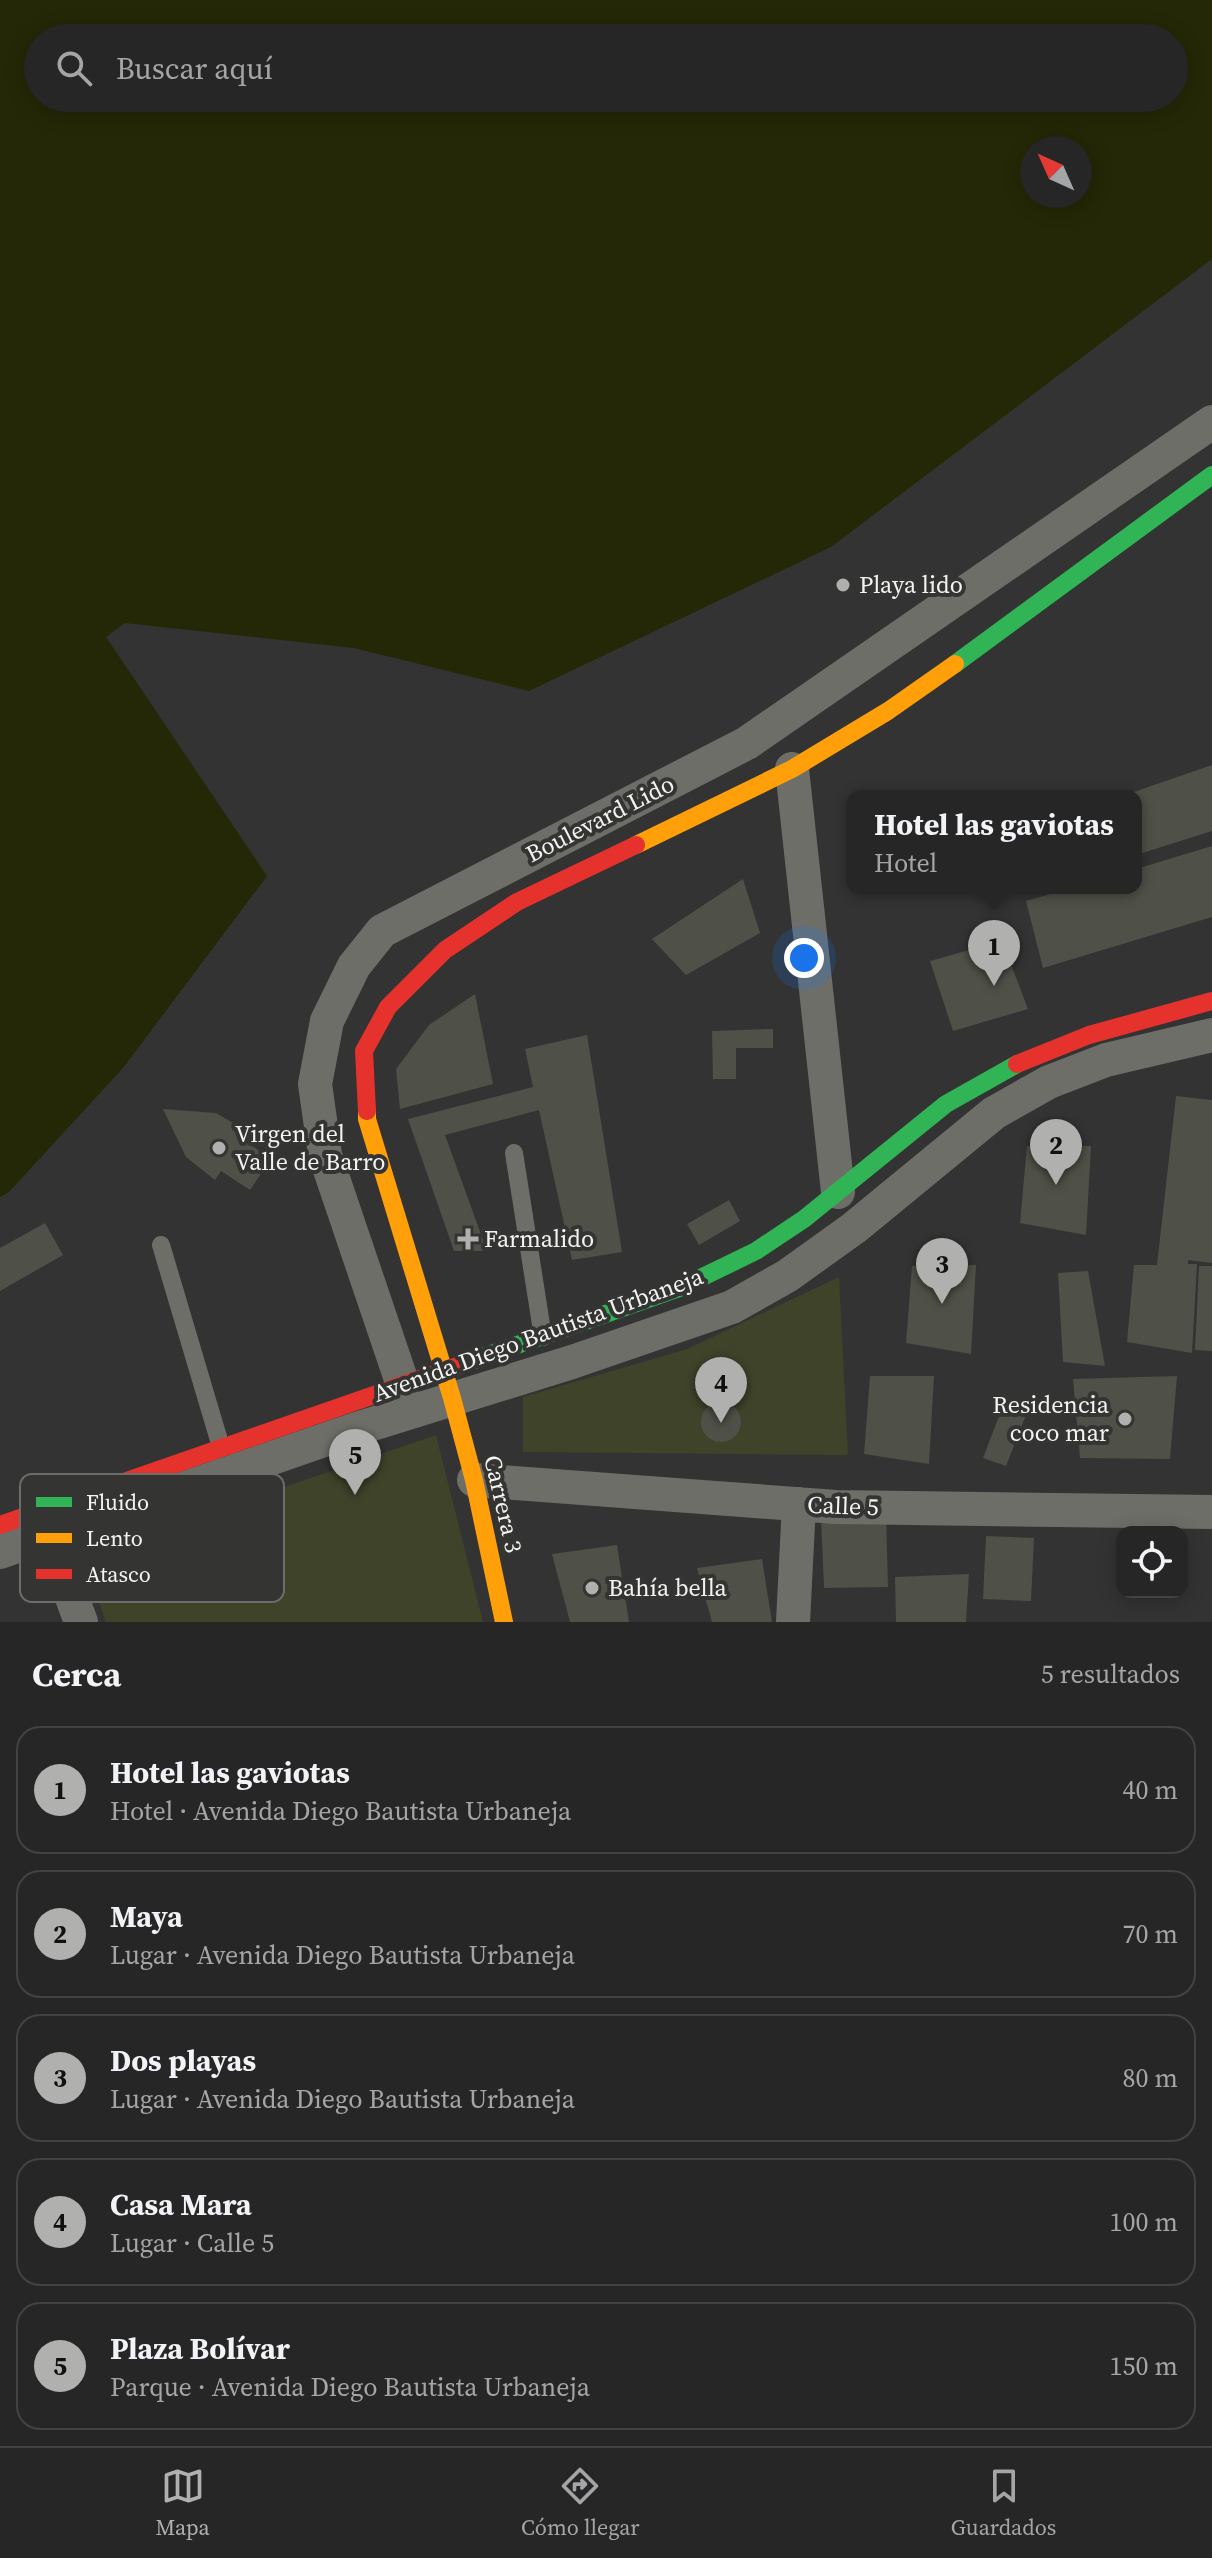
<!DOCTYPE html>
<html lang="es">
<head>
<meta charset="utf-8">
<style>
  :root { --surface:#262626; --page:#2e2e2e; --text:#f1f3f6; --muted:#a4a5a7; --line:#424343; --accent:#b0b0af }
  body { margin:0; font-family:"Source Serif 4",serif; background:var(--page); color:var(--text) }
  .controls { position:absolute; right:24px; bottom:24px; display:grid; overflow:hidden; border-radius:16px; box-shadow:0 4px 20px #0003 }
  .controls button { width:72px; height:72px; display:grid; place-items:center; padding:0; border:0; border-bottom:2px solid var(--line); background:var(--surface); color:var(--text); font:40px sans-serif }
  .compass { position:absolute; left:1020px; top:136px; width:72px; height:72px; border-radius:50%; background:var(--surface); box-shadow:0 4px 20px #0003; rotate:315deg }
  .you { position:absolute; left:804px; top:958px; width:28px; height:28px; margin:-20px; border:6px solid #fff; border-radius:50%; background:#1a73e8; box-shadow:0 0 0 12px #1a73e833 }
  .badge { display:grid; place-items:center; width:52px; height:52px; border-radius:50%; background:var(--accent); color:#111; font-size:26px; font-weight:700 }
  .pin { position:absolute; translate:-50% -66px; filter:drop-shadow(0 2px 4px #0008) }
  .pin::after { content:''; position:absolute; top:42px; width:28px; height:24px; background:inherit; clip-path:polygon(0 0,100% 0,50% 100%) }
  .popup { position:absolute; left:846px; top:790px; width:296px; height:104px; box-sizing:border-box; display:grid; place-content:center; border-radius:16px; background:var(--surface); filter:drop-shadow(0 2px 6px #0005); font-size:26px; white-space:nowrap; color:var(--muted) }
  .popup b { font-size:30px; color:var(--text) }
  .popup::after { content:''; position:absolute; left:50%; top:100%; margin-left:-16px; border:16px solid transparent; border-top-color:var(--surface) }
  .list { margin:0; padding:0; list-style:none }
  h2 { display:flex; justify-content:space-between; align-items:center; height:104px; margin:0; padding:0 32px; font-size:34px }
  h2 small { font-size:26px; font-weight:400; color:var(--muted) }
  .list li { display:grid; grid-template-columns:52px 1fr auto; gap:24px; align-items:center; box-sizing:border-box; height:128px; margin:0 16px 16px; padding:0 16px; border:2px solid var(--line); border-radius:24px }
  .list b { display:block; font-size:30px; white-space:nowrap }
  .list p { margin:0; font-size:26px; white-space:nowrap; color:var(--muted) }
  .list em { font-size:26px; font-style:normal; color:var(--muted) }
  .icon { flex:none; width:44px; height:44px; fill:none; stroke:currentColor; stroke-width:2; stroke-linecap:round; stroke-linejoin:round }
  .map { position:relative; flex:none; width:1212px; height:1622px; overflow:hidden }
  .search { position:absolute; background:var(--surface); box-shadow:0 4px 20px #0003; left:24px; right:24px; top:24px; height:88px; display:flex; align-items:center; gap:20px; box-sizing:border-box; padding:0 28px; border-radius:44px; color:var(--muted); font-size:30px }
  .sheet { height:824px; background:var(--surface) }
  nav { display:flex; justify-content:space-around; align-items:center; box-sizing:border-box; height:112px; border-top:2px solid var(--line); background:var(--surface); font-size:22px; color:var(--muted) }
  nav a { display:grid; justify-items:center; gap:4px }
  nav .on { color:var(--accent) }
  .map>svg:first-child { display:block }
  .green { fill:#3f432a }
  .water { fill:#242806; fill-rule:evenodd }
  .building { fill:#4f5047 }
  .lines { fill:none; stroke-linecap:round; stroke-linejoin:round }
  .lane { stroke:#6e6e69; stroke-width:18 }
  .street { stroke:#6e6e69; stroke-width:34 }
  .fast { stroke:#30b455; stroke-width:18 }
  .slow { stroke:#ff9f0a; stroke-width:18 }
  .jam { stroke:#e5322d; stroke-width:18 }
  .poi-dot { fill:#b0b0af; stroke:#343432; stroke-width:3 }
  .labels { text-anchor:middle; stroke-width:8; stroke-linejoin:round; paint-order:stroke }
  .poi-label { font-size:24px; fill:#f3f3f2; stroke:#343432; text-anchor:start }
  .street-label { font-size:24px; fill:#f3f3f2; stroke:#343432 }
  .key { fill:#343432; stroke:#6d6d6c; stroke-width:2 }
  .key-label { font-size:22px; fill:#f3f3f2 }
</style>
</head>
<body>
<div class="map">
<svg width="1212" height="1622" viewBox="0 0 1212 1622">
  <rect width="100%" height="100%" fill="#333"/>
  <!-- green -->
  <path class="green" d="M 839,1277 L 848,1455 L 523,1452 L 523,1397 L 687,1349 Z
    M 436,1435 L 483,1622 L 106,1622 L 83,1556 Z"/>
  <!-- water -->
  <path class="water" d="M 0,0 L 1212,0 L 1212,259 L 831,547 L 529,691 L 354,648 L 125,623 L 106,637 L 267,876 L 123,1068 L 9,1192 L 0,1197 ZM 38,38 L 1174,38 L 1174,98 L 38,98 ZM 1032,148 L 1080,148 L 1080,196 L 1032,196 Z"/>
  <!-- building -->
  <path class="building" d="M 1212,765 L 1212,831 L 1136,855 L 1136,796 L 1122,796 Z
    M 1212,846 L 1212,917 L 1043,968 L 1026,901 L 1071,888 L 1136,888 L 1136,869 Z
    M 743,879 L 760,933 L 686,975 L 652,939 Z
    M 1002,941 L 1028,1009 L 953,1031 L 930,961 Z
    M 475,994 L 493,1084 L 400,1109 L 396,1069 L 429,1025 Z
    M 773,1029 L 773,1048 L 736,1048 L 736,1079 L 713,1079 L 712,1031 Z
    M 587,1035 L 622,1252 L 572,1260 L 539,1110 L 445,1135 L 487,1251 L 454,1251 L 408,1119 L 533,1087 L 525,1049 Z
    M 1176,1096 L 1212,1100 L 1212,1263 L 1188,1260 L 1188,1264 L 1197,1264 L 1192,1353 L 1127,1342 L 1134,1265 L 1157,1265 Z
    M 163,1109 L 216,1113 L 248,1132 L 242,1139 L 271,1159 L 250,1190 L 221,1171 L 215,1180 L 186,1157 Z
    M 1027,1146 L 1091,1146 L 1086,1235 L 1020,1223 Z
    M 729,1200 L 740,1221 L 699,1245 L 687,1224 Z
    M 45,1223 L 63,1255 L 0,1291 L 0,1248 Z
    M 976,1265 L 971,1354 L 906,1343 L 912,1266 Z
    M 1199,1266 L 1212,1266 L 1212,1351 L 1195,1350 Z
    M 1088,1271 L 1105,1366 L 1063,1362 L 1058,1273 Z
    M 870,1376 L 934,1376 L 929,1464 L 864,1454 Z
    M 1177,1376 L 1170,1459 L 1080,1458 L 1073,1379 Z
    M701 1422a20 20 0 1 1 40 0a20 20 0 1 1-40 0Z
    M 1003,1406 L 1026,1415 L 1006,1466 L 983,1458 Z
    M 886,1515 L 888,1587 L 824,1588 L 821,1517 Z
    M 986,1536 L 1034,1538 L 1031,1601 L 983,1599 Z
    M 617,1545 L 629,1622 L 570,1622 L 552,1554 Z
    M 762,1559 L 772,1622 L 712,1622 L 697,1568 Z
    M 969,1574 L 966,1622 L 896,1622 L 895,1577 Z"/>
  <g class="lines">
    <!-- lane -->
    <path class="lane" d="M 514,1153 L 543,1337
      M 161,1245 L 221,1447"/>
    <!-- street -->
    <path class="street" d="M 792,769 L 838,1192
      M 403,1385 L 325,1155 L 315,1084 L 327,1021 L 354,966 L 382,931 L 747,743 L 1212,422
      M 474,1480 L 836,1507 L 1212,1512
      M 41,1514 L 81,1622
      M 0,1552 L 353,1430 L 572,1362 L 732,1307 L 787,1276 L 854,1228 L 994,1113 L 1049,1082 L 1106,1060 L 1212,1035
      M 793,1622 L 799,1504"/>
    <!-- fast -->
    <path class="fast" d="M 955,664 L 1212,475
      M 463,1364 L 682,1287 L 756,1251 L 804,1219 L 946,1104 L 1017,1064"/>
    <!-- slow -->
    <path class="slow" d="M 636,845 L 792,769 L 888,711 L 955,664
      M 367,1111 L 367,1119 L 452,1398 L 474,1480 L 504,1622"/>
    <!-- jam -->
    <path class="jam" d="M 1017,1064 L 1089,1035 L 1212,1001
      M 367,1111 L 364,1051 L 388,1007 L 445,950 L 517,902 L 636,845
      M 0,1525 L 463,1364"/>
  </g>
  <!-- markers -->
  <g class="poi-dot">
    <circle cx="843" cy="585" r="8"/>
    <circle cx="219" cy="1148" r="8"/>
    <path d="M464 1227h8v8h8v8h-8v8h-8v-8h-8v-8h8z"/>
    <circle cx="1125" cy="1419" r="8"/>
    <circle cx="592" cy="1588" r="8"/>
  </g>
  <g class="labels">
    <!-- poi labels -->
    <g class="poi-label">
      <text x="859" y="593">Playa lido</text>
      <text x="235" y="1142">Virgen del<tspan x="235" dy="28">Valle de Barro</tspan></text>
      <text x="484" y="1247">Farmalido</text>
      <text x="1109" y="1413" text-anchor="end">Residencia<tspan x="1109" dy="28">coco mar</tspan></text>
      <text x="608" y="1596">Bahía bella</text>
    </g>
    <!-- street labels -->
    <g class="street-label">
      <text transform="translate(600 819) rotate(-27)" y="8">Boulevard Lido</text>
      <text transform="translate(538 1335) rotate(-20)" y="8">Avenida Diego Bautista Urbaneja</text>
      <text transform="translate(503 1504) rotate(77)" y="8">Carrera 3</text>
      <text transform="translate(843 1506) rotate(2)" y="8">Calle 5</text>
    </g>
  </g>
  <!-- legend -->
  <rect x="20" y="1474" width="264" height="128" rx="12" class="key"/>
  <rect x="36" y="1497" width="36" height="10" fill="#30b455"/>
  <rect x="36" y="1533" width="36" height="10" fill="#ff9f0a"/>
  <rect x="36" y="1569" width="36" height="10" fill="#e5322d"/>
  <g class="key-label">
    <text x="86" y="1510">Fluido</text>
    <text x="86" y="1546">Lento</text>
    <text x="86" y="1582">Atasco</text>
  </g>
</svg>
<div class="controls">
<button><svg class="icon" aria-label="locate" viewBox="0 0 24 24"><circle cx="12" cy="12" r="6"/><path d="M12 2v4M12 18v4M2 12h4M18 12h4"/></svg></button>
</div>
<svg class="compass" viewBox="-18 -18 36 36"><path d="M0-13l5 13h-10z" fill="#e53935"/><path d="M0 13l5-13h-10z" fill="#a4a5a7"/></svg>
<div class="you"></div>
<div class="pin badge" style="left:994px;top:986px">1</div>
<div class="popup"><b>Hotel las gaviotas</b>Hotel</div>
<div class="pin badge" style="left:1056px;top:1185px">2</div>
<div class="pin badge" style="left:942px;top:1304px">3</div>
<div class="pin badge" style="left:721px;top:1423px">4</div>
<div class="pin badge" style="left:355px;top:1495px">5</div>
<div class="search"><svg class="icon" aria-label="search" viewBox="0 0 24 24"><circle cx="10" cy="10" r="6"/><path d="M15 15l6 6"/></svg>Buscar aquí</div>
</div>
<section class="sheet">
<h2>Cerca<small>5 resultados</small></h2>
<ul class="list">
<li><span class="badge">1</span><div><b>Hotel las gaviotas</b><p>Hotel · Avenida Diego Bautista Urbaneja</p></div><em>40 m</em></li>
<li><span class="badge">2</span><div><b>Maya</b><p>Lugar · Avenida Diego Bautista Urbaneja</p></div><em>70 m</em></li>
<li><span class="badge">3</span><div><b>Dos playas</b><p>Lugar · Avenida Diego Bautista Urbaneja</p></div><em>80 m</em></li>
<li><span class="badge">4</span><div><b>Casa Mara</b><p>Lugar · Calle 5</p></div><em>100 m</em></li>
<li><span class="badge">5</span><div><b>Plaza Bolívar</b><p>Parque · Avenida Diego Bautista Urbaneja</p></div><em>150 m</em></li>
</ul>
</section>
<nav>
<a class="on"><svg class="icon" aria-label="map" viewBox="0 0 24 24"><path d="M3 6l6-2 6 2 6-2v14l-6 2-6-2-6 2zM9 4v14M15 6v14"/></svg>Mapa</a>
<a><svg class="icon" aria-label="directions" viewBox="0 0 24 24"><path d="M12 3l9 9-9 9-9-9zM9 14v-3h6M13 9l2 2-2 2"/></svg>Cómo llegar</a>
<a><svg class="icon" aria-label="saved" viewBox="0 0 24 24"><path d="M7 4h10v16l-5-4-5 4z"/></svg>Guardados</a>
</nav>
</body>
</html>
